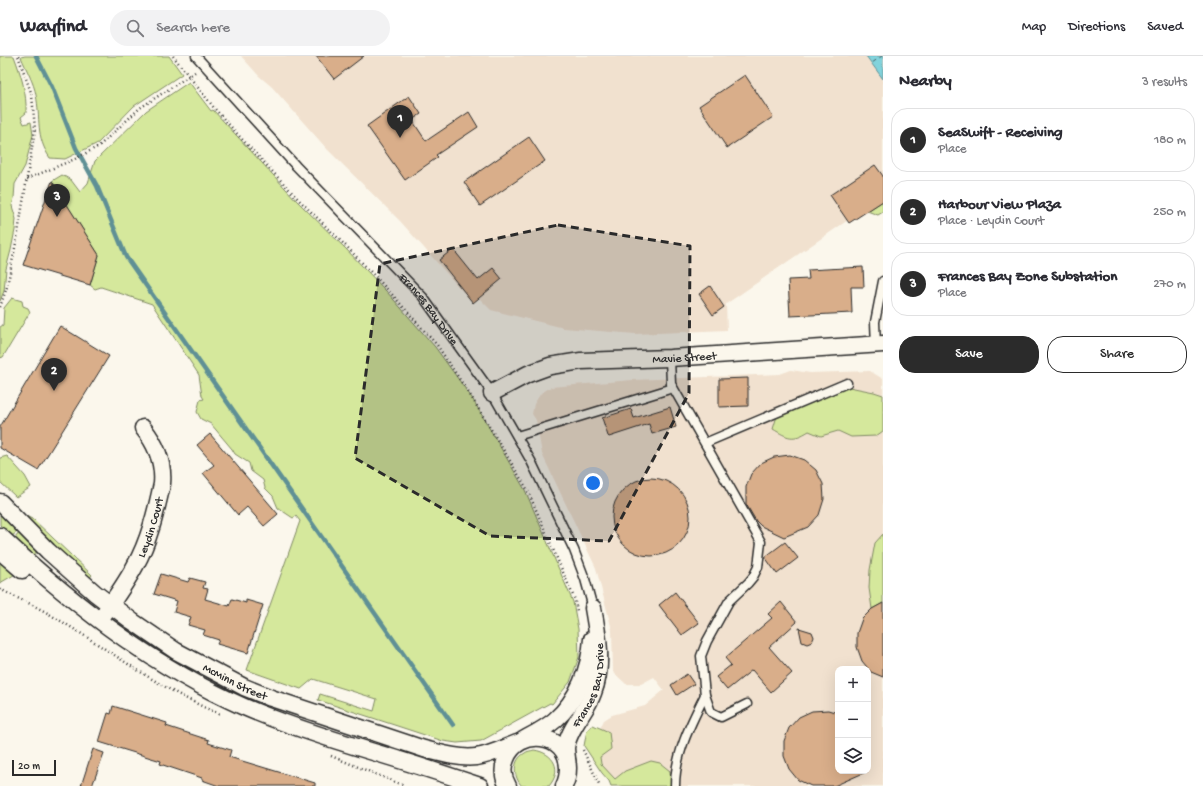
<!DOCTYPE html>
<html lang="en">
<head>
<meta charset="utf-8">
<style>
  :root { --surface:#fff; --page:#f2f2f3; --text:#2b2b33; --muted:#7c7c81; --line:#e1e1e2; --accent:#2b2b2b }
  body { margin:0; font-family:"Gochi Hand",sans-serif; background:var(--page); color:var(--text) }
  .controls { position:absolute; right:12px; bottom:12px; display:grid; overflow:hidden; border-radius:8px; box-shadow:0 4px 16px #0002 }
  .controls button { width:36px; height:36px; display:grid; place-items:center; padding:0; border:0; border-bottom:1px solid var(--line); background:var(--surface); color:var(--text); font:20px sans-serif }
  .scale { position:absolute; left:12px; bottom:10px; width:44px; box-sizing:border-box; padding-left:4px; border:2px solid #2b2b2b; border-top:0; font-size:11px; line-height:14px; white-space:nowrap; color:#2b2b2b; -webkit-text-stroke:3px #fbf7ec; paint-order:stroke }
  .you { position:absolute; left:593px; top:427px; width:14px; height:14px; margin:-10px; border:3px solid #fff; border-radius:50%; background:#1a73e8; box-shadow:0 0 0 6px #1a73e833 }
  .badge { display:grid; place-items:center; width:26px; height:26px; border-radius:50%; background:var(--accent); color:#fff; font-size:13px; font-weight:700 }
  .pin { position:absolute; translate:-50% -33px; filter:drop-shadow(0 1px 2px #0008) }
  .pin::after { content:''; position:absolute; top:21px; width:14px; height:12px; background:inherit; clip-path:polygon(0 0,100% 0,50% 100%) }
  .list { margin:0; padding:0; list-style:none }
  h2 { display:flex; justify-content:space-between; align-items:center; height:52px; margin:0; padding:0 16px; font-size:17px }
  h2 small { font-size:13px; font-weight:400; color:var(--muted) }
  .list li { display:grid; grid-template-columns:26px 1fr auto; gap:12px; align-items:center; box-sizing:border-box; height:64px; margin:0 8px 8px; padding:0 8px; border:1px solid var(--line); border-radius:16px }
  .list b { display:block; font-size:15px; white-space:nowrap }
  .list p { margin:0; font-size:13px; white-space:nowrap; color:var(--muted) }
  .list em { font-size:13px; font-style:normal; color:var(--muted) }
  .actions { display:flex; gap:8px; padding:12px 16px }
  .actions a { flex:1; padding:9px 0; border:1px solid var(--accent); border-radius:16px; text-align:center; font-size:14px; color:var(--accent) }
  .actions .main { background:var(--accent); color:#fff }
  .icon { flex:none; width:22px; height:22px; fill:none; stroke:currentColor; stroke-width:2; stroke-linecap:round; stroke-linejoin:round }
  .map { position:relative; flex:none; width:883px; height:730px; overflow:hidden }
  header { display:flex; align-items:center; gap:24px; box-sizing:border-box; height:56px; padding:0 20px; background:var(--surface); border-bottom:1px solid var(--line) }
  header strong { font-size:19px }
  nav { display:flex; gap:22px; margin-inline-start:auto; font-size:14px }
  .search { width:280px; height:36px; background:var(--page); display:flex; align-items:center; gap:10px; box-sizing:border-box; padding:0 14px; border-radius:22px; color:var(--muted); font-size:15px }
  main { display:flex }
  aside { flex:1; background:var(--surface) }
  .map>svg:first-child { display:block }
  .built { fill:#f1e1cf; fill-rule:evenodd }
  .green { fill:#d5e89c; stroke:#808a64 }
  .water { fill:#82d3dc; stroke:#5f9095 }
  .lines { fill:none; stroke-linecap:round; stroke-linejoin:round }
  .stream { stroke:#5f9095; stroke-width:4.5 }
  .ferry { stroke:#455d60; stroke-width:1; stroke-dasharray:5 4; stroke-linecap:butt }
  .building { fill:#d9ae8a; stroke:#2b2b2b }
  .service-casing { stroke:#2b2b2b; stroke-width:11 }
  .minor-casing { stroke:#2b2b2b; stroke-width:19 }
  .path { stroke:#2b2b2b; stroke-width:2.5; stroke-dasharray:1 3; stroke-linecap:butt }
  .service { stroke:#fbf7ec; stroke-width:8 }
  .minor { stroke:#fbf7ec; stroke-width:16 }
  .marked { fill:#2b2b2b; fill-opacity:0.2; stroke:#2b2b2b; stroke-width:3; stroke-dasharray:8 5; stroke-linejoin:round }
  .labels { text-anchor:middle; stroke-width:3.5; stroke-linejoin:round; paint-order:stroke }
  .street-label { font-size:12px; fill:#2b2b2b; stroke:#fbf7ec }
</style>
</head>
<body>
<header>
<strong>Wayfind</strong>
<div class="search"><svg class="icon" aria-label="search" viewBox="0 0 24 24"><circle cx="10" cy="10" r="6"/><path d="M15 15l6 6"/></svg>Search here</div>
<nav><a>Map</a><a>Directions</a><a>Saved</a></nav>
</header>
<main>
<div class="map">
<svg width="883" height="730" viewBox="0 0 883 730">
  <rect width="100%" height="100%" fill="#fbf7ec"/>
  <filter id="ink" filterUnits="userSpaceOnUse"><feTurbulence type="fractalNoise" baseFrequency=".025" numOctaves="2"/><feDisplacementMap in="SourceGraphic" scale="8" xChannelSelector="R" yChannelSelector="G"/><feConvolveMatrix kernelMatrix="1 2 1 2 8 2 1 2 1" color-interpolation-filters="sRGB"/></filter>
  <g filter="url(#ink)">
    <!-- built -->
    <path class="built" d="M 241,0 L 866,0 L 883,23 L 883,140 L 726,248 L 727,274 L 635,278 L 564,272 L 491,254 L 479,242 L 473,247 L 400,165 L 327,93 L 272,31 L 259,20 Z
      M 791,314 L 810,317 L 870,315 L 883,323 L 883,730 L 616,730 L 590,694 L 604,664 L 612,659 L 645,650 L 664,634 L 654,621 L 641,628 L 626,628 L 613,616 L 612,574 L 596,512 L 542,398 L 536,364 L 532,358 L 534,348 L 541,337 L 551,331 L 632,324 L 780,318 ZM 838,613 L 868,613 L 868,715 L 838,715 Z"/>
    <!-- green -->
    <path class="green" d="M 0,0 L 14,0 C 21,19 27,37 26,57 L 21,61 L 24,68 L 31,66 L 33,79 L 25,110 L 15,128 L 14,142 L 12,150 L 16,163 L 15,174 L 11,194 L 6,213 L 4,235 L 0,245 L 0,69 L 1,67 Z
      M 25,0 L 169,0 L 182,18 L 134,50 L 98,87 L 65,103 L 50,102 C 35,80 41,63 36,39 C 34,27 26,13 21,1 Z
      M 189,26 L 211,55 L 213,54 L 298,146 L 346,193 L 387,236 L 435,291 L 472,342 L 525,434 L 573,546 L 578,573 L 579,601 L 570,626 L 552,648 L 550,647 L 481,685 L 457,687 L 443,685 L 318,644 L 320,638 L 374,655 L 377,643 L 313,623 L 301,633 L 247,614 L 300,465 L 296,460 L 293,462 L 278,452 L 273,440 L 265,432 L 263,424 L 251,415 L 249,407 L 235,398 L 232,393 L 211,368 L 201,363 L 197,356 L 200,344 L 204,343 L 202,340 L 199,319 L 152,248 L 101,231 L 95,233 L 90,229 L 99,199 L 52,125 L 62,119 L 71,124 L 80,136 L 88,127 L 95,105 L 146,55 Z
      M 883,145 L 883,156 L 878,159 L 867,155 Z
      M 12,242 L 22,245 L 23,250 L 28,252 L 30,256 L 3,301 L 0,302 L 0,271 L 3,269 L 4,252 Z
      M 849,331 L 874,336 L 883,339 L 883,375 L 876,380 L 851,381 L 838,375 L 821,380 L 809,375 C 793,385 788,382 773,373 L 777,360 L 839,333 Z
      M 7,400 L 25,420 L 31,431 L 16,441 L 0,426 L 0,402 Z
      M 22,458 L 34,464 L 92,519 L 89,523 L 69,505 Z
      M 0,459 L 17,476 L 12,480 L 0,469 Z
      M 19,477 L 37,495 L 33,500 L 15,482 Z
      M 883,478 L 883,547 L 872,553 L 869,532 L 870,514 L 875,487 Z
      M 0,500 L 19,516 L 0,527 Z
      M 593,669 L 609,676 L 611,693 L 600,701 L 601,708 L 615,723 L 625,715 L 651,705 L 660,707 L 670,715 L 671,730 L 611,730 L 609,725 L 602,717 L 584,690 L 587,674 Z
      M 534,694 C 554,697 563,714 549,730 L 522,730 C 513,721 512,704 525,697 C 527,695 531,695 534,694 Z"/>
    <!-- water -->
    <path class="water" d="M 866,0 L 883,0 L 883,23 Z"/>
    <g class="lines">
      <!-- stream -->
      <path class="stream" d="M 36,0 L 52,31 L 76,92 L 97,130 L 126,201 L 453,669"/>
      <!-- ferry -->
      <path class="ferry" d="M 872,7 L 882,0"/>
    </g>
    <!-- building -->
    <path class="building" d="M 316,0 L 364,0 L 334,23 Z
      M 745,19 L 773,61 L 727,92 L 699,50 Z
      M 409,40 L 421,58 L 412,64 L 426,85 L 469,56 L 478,71 L 436,99 L 438,101 L 405,124 L 367,70 Z
      M 529,81 L 545,105 L 480,150 L 464,126 Z
      M 875,109 L 883,120 L 883,145 L 849,167 L 830,139 Z
      M 52,125 L 99,199 L 90,229 L 23,209 Z
      M 453,193 L 478,224 L 493,212 L 502,223 L 473,247 L 439,204 Z
      M 863,211 L 864,231 L 851,231 L 852,257 L 790,260 L 788,224 L 809,223 L 808,214 Z
      M 710,230 L 724,251 L 713,259 L 699,238 Z
      M 60,270 L 109,300 L 38,414 L 0,392 L 0,371 Z
      M 748,322 L 748,350 L 719,351 L 719,323 Z
      M 670,351 L 676,371 L 652,378 L 649,368 L 609,381 L 608,380 L 602,362 L 631,353 L 634,362 Z
      M 210,378 L 278,458 L 264,470 L 247,451 L 238,459 L 203,417 L 214,409 L 197,389 Z
      M 790,399 L 804,404 L 816,414 L 823,428 L 824,443 L 819,459 L 808,471 L 784,481 L 761,470 L 756,465 L 746,448 L 746,431 L 751,418 L 761,407 L 774,401 Z
      M612 461a39 39 0 1 1 78 0a39 39 0 1 1-78 0Z
      M 785,486 L 798,502 L 777,518 L 765,501 Z
      M 161,518 L 188,526 L 190,522 L 205,526 L 203,532 L 208,533 L 205,543 L 229,550 L 232,543 L 246,547 L 246,544 L 263,549 L 248,597 L 217,588 L 219,584 L 203,579 L 205,574 L 188,569 L 191,561 L 174,556 L 177,545 L 154,538 Z
      M 675,536 L 699,567 L 682,579 L 659,549 Z
      M 781,546 L 797,566 L 769,591 L 792,617 L 771,636 L 752,614 L 727,634 L 716,621 L 731,609 L 725,602 L 772,562 L 768,558 Z
      M 883,547 L 883,621 L 871,616 L 862,605 L 857,591 L 857,577 L 862,563 L 872,553 Z
      M 799,572 L 812,576 L 814,581 L 812,586 L 807,588 L 802,586 Z
      M 687,618 L 694,628 L 677,639 L 671,629 Z
      M 113,650 L 167,667 L 166,670 L 209,684 L 208,687 L 231,694 L 229,701 L 315,727 L 315,730 L 219,730 L 202,724 L 202,722 L 160,708 L 161,705 L 99,686 L 108,657 L 111,658 Z
      M 828,654 L 838,657 L 838,715 L 868,715 L 834,730 L 811,730 L 798,724 L 789,713 L 784,700 L 784,685 L 789,672 L 799,661 L 812,655 Z
      M 93,693 L 104,697 L 92,730 L 81,730 Z"/>
    <g class="lines">
      <!-- service casing -->
      <g class="service-casing">
        <g id="service">
          <path id="s1" d="M 196,0 L 296,110 L 423,241 L 492,337 L 531,405 L 574,494 L 585,523 L 593,552"/>
          <path d="M 876,290 L 875,266 L 883,225"/>
          <path d="M 670,302 L 671,328 L 761,486 L 758,511 L 753,521 L 748,527 L 729,545 L 707,585 L 701,600 L 705,639 L 711,656 L 721,661 L 747,648"/>
          <path d="M 517,380 L 673,332"/>
          <path d="M 705,387 L 847,327"/>
          <path d="M 675,730 C 675,698 691,667 705,639"/>
        </g>
      </g>
      <!-- minor casing -->
      <g class="minor-casing">
        <g id="minor">
          <path id="s2" d="M 492,337 L 528,318 L 550,310 L 581,305 L 670,302 L 883,288"/>
          <path id="s3" d="M 0,446 L 48,495 L 95,537 L 132,565 L 176,595 L 244,631 L 271,642 L 424,693 C 440,697 459,703 476,701 C 491,699 504,692 517,687"/>
          <path d="M 0,480 C 71,547 152,610 242,650 C 283,668 327,682 370,695 C 407,706 444,718 480,730"/>
          <path d="M 0,495 L 22,514"/>
          <path id="s4" d="M 104,558 C 115,542 126,527 135,510 C 149,485 156,456 162,428 C 164,406 156,388 143,372"/>
          <path d="M 523,684 C 534,678 546,672 555,664 C 578,644 590,612 592,583"/>
          <path id="s5" d="M 567,704 C 567,700 566,696 566,692 C 568,673 587,655 593,637 C 604,609 598,581 593,552"/>
          <path d="M 508,730 C 503,722 502,712 506,703 C 518,671 568,676 568,712 C 568,719 567,724 564,730"/>
        </g>
      </g>
      <!-- path -->
      <path class="path" d="M 173,0 L 215,53 L 240,81 L 300,145 L 348,192 L 388,234 L 437,289 L 472,342 L 527,433 L 575,544 L 577,555
        M 27,123 L 75,103 L 99,90 L 140,52 L 195,16
        M 0,251 L 7,231 L 18,177 L 35,73 L 32,39 L 18,0
        M 0,533 C 18,543 37,550 54,561 C 109,593 160,634 220,658
        M 583,694 L 600,730
        M 331,700 L 405,730"/>
      <!-- service -->
      <use href="#service" class="service"/>
      <!-- minor -->
      <use href="#minor" class="minor"/>
    </g>
  </g>
  <!-- marked area -->
  <path class="marked" d="M 558,169 L 690,190 L 689,337 L 609,485 L 490,480 L 355,402 L 380,208 Z"/>
  <g class="labels">
    <!-- street labels -->
    <g class="street-label">
      <text dy="4" stroke="none"><textPath href="#s1" startOffset="344">Frances Bay Drive</textPath></text>
      <text dy="4" stroke="none"><textPath href="#s2" startOffset="199">Mavie Street</textPath></text>
      <text dy="4" stroke="none"><textPath href="#s4" startOffset="99">Leydin Court</textPath></text>
      <text dy="4" stroke="none"><textPath href="#s3" startOffset="298">McMinn Street</textPath></text>
      <text dy="4" stroke="none"><textPath href="#s5" startOffset="80">Frances Bay Drive</textPath></text>
    </g>
  </g>
</svg>
<div class="controls">
<button>+</button>
<button>−</button>
<button><svg class="icon" aria-label="layers" viewBox="0 0 24 24"><path d="M12 4l9 5-9 5-9-5zM3 14l9 5 9-5"/></svg></button>
</div>
<div class="scale">20 m</div>
<div class="you"></div>
<div class="pin badge" style="left:400px;top:82px">1</div>
<div class="pin badge" style="left:54px;top:335px">2</div>
<div class="pin badge" style="left:57px;top:161px">3</div>
</div>
<aside>
<h2>Nearby<small>3 results</small></h2>
<ul class="list">
<li><span class="badge">1</span><div><b>SeaSwift - Receiving</b><p>Place</p></div><em>180 m</em></li>
<li><span class="badge">2</span><div><b>Harbour View Plaza</b><p>Place · Leydin Court</p></div><em>250 m</em></li>
<li><span class="badge">3</span><div><b>Frances Bay Zone Substation</b><p>Place</p></div><em>270 m</em></li>
</ul>
<div class="actions"><a class="main">Save</a><a>Share</a></div>
</aside>
</main>
</body>
</html>
